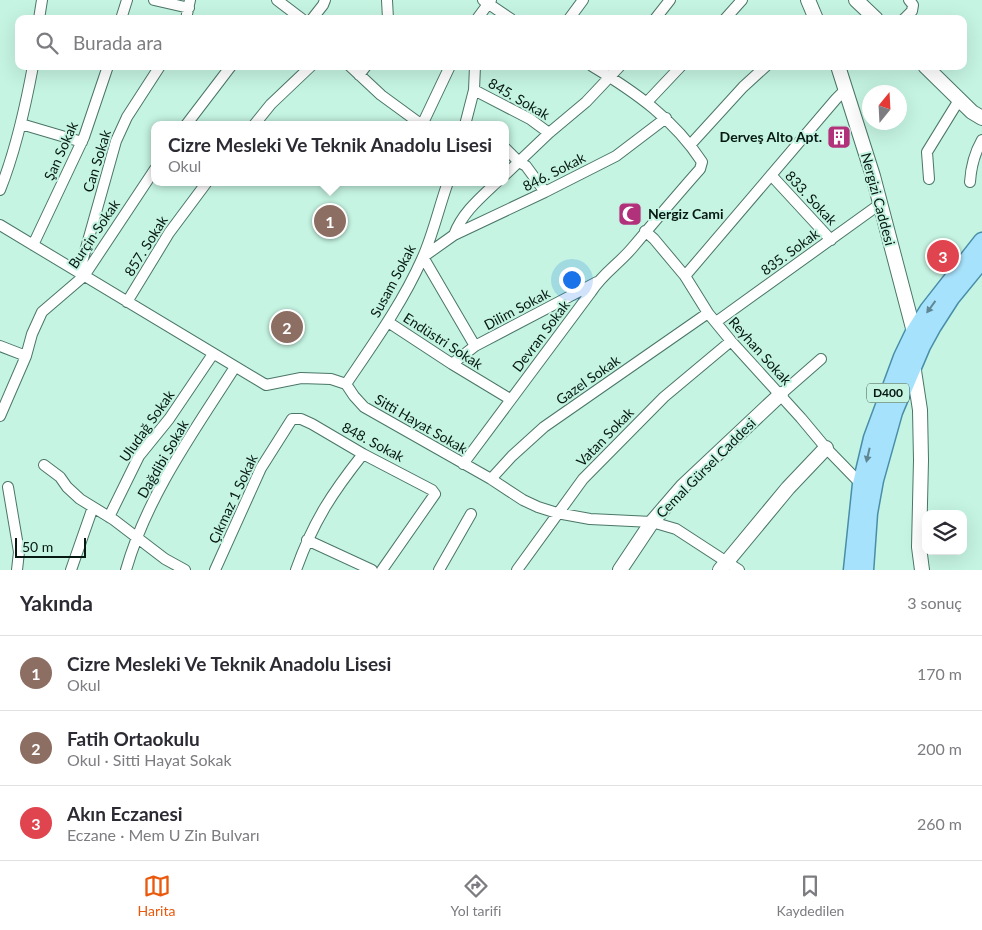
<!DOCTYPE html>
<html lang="tr">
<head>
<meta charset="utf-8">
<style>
  :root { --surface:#fff; --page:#f7f7f7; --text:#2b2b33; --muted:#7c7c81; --line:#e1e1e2; --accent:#ea580c }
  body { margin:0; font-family:Lato,sans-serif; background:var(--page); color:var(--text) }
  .controls { position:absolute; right:15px; bottom:15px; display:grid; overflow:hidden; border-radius:10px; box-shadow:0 5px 20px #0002 }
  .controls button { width:45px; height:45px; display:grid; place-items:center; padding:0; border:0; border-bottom:1px solid var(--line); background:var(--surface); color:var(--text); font:25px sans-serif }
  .compass { position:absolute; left:862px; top:85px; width:45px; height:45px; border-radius:50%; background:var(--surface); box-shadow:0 5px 20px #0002; rotate:18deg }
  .scale { position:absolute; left:15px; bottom:12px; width:71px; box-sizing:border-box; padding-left:5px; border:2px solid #061812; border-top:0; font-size:14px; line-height:18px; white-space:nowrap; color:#061812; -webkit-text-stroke:4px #c5f4e2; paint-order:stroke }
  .you { position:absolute; left:571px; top:279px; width:18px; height:18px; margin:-12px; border:4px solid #fff; border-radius:50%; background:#1a73e8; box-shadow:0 0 0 8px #1a73e833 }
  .badge { display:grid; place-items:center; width:32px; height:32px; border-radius:50%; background:var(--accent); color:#fff; font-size:16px; font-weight:700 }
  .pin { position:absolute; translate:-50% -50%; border:2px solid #fff; box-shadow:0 1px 5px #0006 }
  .popup { position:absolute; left:151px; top:121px; width:358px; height:65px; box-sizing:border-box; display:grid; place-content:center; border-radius:10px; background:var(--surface); filter:drop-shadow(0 1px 4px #0005); font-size:16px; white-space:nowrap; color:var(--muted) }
  .popup b { font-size:19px; color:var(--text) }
  .popup::after { content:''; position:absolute; left:50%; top:100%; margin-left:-10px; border:10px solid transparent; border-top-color:var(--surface) }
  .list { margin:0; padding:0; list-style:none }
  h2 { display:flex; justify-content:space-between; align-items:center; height:65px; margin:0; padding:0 20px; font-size:21px }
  h2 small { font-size:16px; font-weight:400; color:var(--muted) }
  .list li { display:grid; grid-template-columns:32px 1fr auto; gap:15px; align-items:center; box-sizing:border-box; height:75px; padding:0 20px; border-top:1px solid var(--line) }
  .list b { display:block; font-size:19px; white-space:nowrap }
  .list p { margin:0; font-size:16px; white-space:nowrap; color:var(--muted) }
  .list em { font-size:16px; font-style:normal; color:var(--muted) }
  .icon { flex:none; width:28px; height:28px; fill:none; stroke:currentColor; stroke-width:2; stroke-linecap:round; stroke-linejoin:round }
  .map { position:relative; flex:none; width:982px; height:570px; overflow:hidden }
  .search { position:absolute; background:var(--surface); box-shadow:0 5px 20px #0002; left:15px; right:15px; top:15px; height:55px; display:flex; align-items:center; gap:12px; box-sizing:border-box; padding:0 18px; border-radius:10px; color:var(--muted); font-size:19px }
  .sheet { height:290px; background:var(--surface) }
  nav { display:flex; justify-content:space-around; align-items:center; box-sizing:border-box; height:70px; border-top:1px solid var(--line); background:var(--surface); font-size:14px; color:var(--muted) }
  nav a { display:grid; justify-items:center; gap:2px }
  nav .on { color:var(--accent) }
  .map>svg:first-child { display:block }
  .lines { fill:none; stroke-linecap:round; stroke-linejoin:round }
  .street-casing { stroke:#4b7667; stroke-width:12 }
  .secondary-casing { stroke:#4b7667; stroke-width:16 }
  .primary-casing { stroke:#498ea9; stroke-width:19 }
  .street { stroke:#fff; stroke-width:10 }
  .secondary { stroke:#fff; stroke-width:14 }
  .primary { stroke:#a7e2fc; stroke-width:16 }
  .oneway { fill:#5f8793 }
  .labels { text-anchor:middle; stroke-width:4; stroke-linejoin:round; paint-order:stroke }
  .shield { fill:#c5f4e2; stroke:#3f5a50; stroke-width:1 }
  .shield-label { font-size:12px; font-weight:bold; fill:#061812 }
  .street-label { font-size:14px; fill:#061812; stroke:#c5f4e2 }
  .poi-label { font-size:14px; font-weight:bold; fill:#061812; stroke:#c5f4e2; text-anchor:end }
</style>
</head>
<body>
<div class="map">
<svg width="982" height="570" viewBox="0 0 982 570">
  <rect width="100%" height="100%" fill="#c5f4e2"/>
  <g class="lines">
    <!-- street casing -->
    <g class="street-casing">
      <path id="street" d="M 154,0 L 189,8
        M 277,0 L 302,19
        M 387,0 L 388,19
        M 483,0 L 511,19
        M 39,19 L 42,0
        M 121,19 L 127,0
        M 186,19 L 190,0
        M 312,19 L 323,5 L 325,0
        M 477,19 L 491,0
        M 569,19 L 583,0
        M 655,19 L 670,0
        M 725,19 L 742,0
        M 904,19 L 912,11 L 913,5 L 909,0
        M 350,66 L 381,95 L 422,125
        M 359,75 L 366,66
        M 474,90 L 530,119 L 549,133
        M 647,102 L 681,66
        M 21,124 L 82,142
        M 186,125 L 231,66
        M 254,125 L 271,104 L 311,66
        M 422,125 L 450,66
        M 465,125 L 474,90 L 475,66
        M 691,144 L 743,87 L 766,66
        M 505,148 L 519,162 L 526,166 L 545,192
        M 505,175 L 549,133 L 586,102 L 620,66
        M 771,175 L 831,240
        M 929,179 L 927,152 L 959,100
        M 970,182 C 971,166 974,154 982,140
        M 0,190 C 16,150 25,109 33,66
        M 0,225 L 266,385 L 301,378 L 331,379 L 346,384 L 354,396 L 364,407 L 491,479 L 523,500 L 538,507 L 557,513 L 590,519 L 652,522 L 676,529 L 739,570
        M 645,231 L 654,239 L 685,276 L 708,313 L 731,341 L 801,418 L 826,448 L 861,484
        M 454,235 C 462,213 480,198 497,182
        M 33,245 L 84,137 L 108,66
        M 79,273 L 116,141 L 127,117 L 160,66
        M 685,276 L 836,99 L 846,89
        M 127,302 L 169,233 L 207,182
        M 388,322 L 452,364 L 510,399
        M 716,322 L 880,204
        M 0,346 L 26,356
        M 475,346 L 423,257 L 454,235 L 545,192 L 616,156 L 666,118
        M 452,364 L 475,346 L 597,282
        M 346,384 C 373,344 402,304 422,259 C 433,235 439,207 448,182
        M 781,394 L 821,359
        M 0,416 L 26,356 L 32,334 L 42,312 L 84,276 L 155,169
        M 463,464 L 591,292 C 602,274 620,263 633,247 C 655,221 677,195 700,169 L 702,162 C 674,119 635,92 592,66
        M 44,465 L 60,477 L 67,487 L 80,499 L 114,520 L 165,559 L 185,570
        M 491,479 L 512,456 L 544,427 L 708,313
        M 8,487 L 19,552 L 17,570
        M 109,517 L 139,456 L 169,419 L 213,354
        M 307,540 L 372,570
        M 71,570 L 93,507
        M 126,570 C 147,496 194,431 235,367
        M 215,570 L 261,468 L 292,419 L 301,419 L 312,424 L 363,454 L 432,490 L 435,494 L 382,570
        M 296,570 C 313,522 332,493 363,454
        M 439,570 L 471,514
        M 517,570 L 583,479 L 664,397 L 731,341"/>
    </g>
    <!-- secondary casing -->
    <g class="secondary-casing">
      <path id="secondary" d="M 808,0 L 816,19
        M 856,0 L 876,19
        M 838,66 L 873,176 L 914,332 L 914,340
        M 925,66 L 972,112 L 982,118
        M 913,364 L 920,410 L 921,460 L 919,547 L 922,570
        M 620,570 L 652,522 L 683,486 L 781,394
        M 720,570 L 788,488 L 826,448"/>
    </g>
    <!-- primary casing -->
    <g class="primary-casing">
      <path id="primary" d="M 852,570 L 861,484 L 872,438 L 902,357 L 914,332 L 928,310 L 982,241
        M 865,570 L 869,513 L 875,480 L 894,412 L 922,346 L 933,326 L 951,298 L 982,260"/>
    </g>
    <!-- street -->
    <use href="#street" class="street"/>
    <!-- secondary -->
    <use href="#secondary" class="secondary"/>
    <!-- primary -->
    <use href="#primary" class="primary"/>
  </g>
  <!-- one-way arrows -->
  <defs><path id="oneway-solid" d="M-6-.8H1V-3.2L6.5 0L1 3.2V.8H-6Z" transform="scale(1.25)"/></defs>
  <g class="oneway">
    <use href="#oneway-solid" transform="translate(931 307) rotate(126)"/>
    <use href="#oneway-solid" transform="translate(868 455) rotate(103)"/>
  </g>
  <!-- icons -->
  <defs>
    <g id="building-square" transform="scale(1.25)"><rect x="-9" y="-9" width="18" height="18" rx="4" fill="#b2317b" stroke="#c5f4e2"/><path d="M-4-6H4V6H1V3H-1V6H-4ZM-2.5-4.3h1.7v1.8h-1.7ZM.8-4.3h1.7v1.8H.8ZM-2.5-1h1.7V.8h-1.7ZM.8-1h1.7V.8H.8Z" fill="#fff"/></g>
    <g id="mosque-square" transform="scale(1.25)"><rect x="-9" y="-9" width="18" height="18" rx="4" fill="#b2317b" stroke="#c5f4e2"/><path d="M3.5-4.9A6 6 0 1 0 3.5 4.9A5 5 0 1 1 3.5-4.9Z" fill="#fff"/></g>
  </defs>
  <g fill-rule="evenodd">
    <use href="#building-square" x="839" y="137"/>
    <use href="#mosque-square" x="630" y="214"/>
  </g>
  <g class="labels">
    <!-- shield labels -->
    <rect class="shield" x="867" y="383.5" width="42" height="19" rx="4"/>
    <g class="shield-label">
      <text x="888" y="397">D400</text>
    </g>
    <!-- street labels -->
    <g class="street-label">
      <text transform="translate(519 99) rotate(30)" y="5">845. Sokak</text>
      <text transform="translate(61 151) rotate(-66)" y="5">Şan Sokak</text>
      <text transform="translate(97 161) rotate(-73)" y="5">Can Sokak</text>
      <text transform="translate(554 172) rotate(-27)" y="5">846. Sokak</text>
      <text transform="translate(811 198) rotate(47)" y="5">833. Sokak</text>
      <text transform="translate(878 199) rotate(75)" y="5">Nergizi Caddesi</text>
      <text transform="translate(94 234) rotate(-56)" y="5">Burçin Sokak</text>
      <text transform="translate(146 246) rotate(-58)" y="5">857. Sokak</text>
      <text transform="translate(790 252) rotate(-36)" y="5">835. Sokak</text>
      <text transform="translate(393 281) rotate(-62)" y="5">Susam Sokak</text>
      <text transform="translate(517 309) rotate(-28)" y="5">Dilim Sokak</text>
      <text transform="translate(541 336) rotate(-53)" y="5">Devran Sokak</text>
      <text transform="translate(443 341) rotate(33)" y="5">Endüstri Sokak</text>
      <text transform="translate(760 351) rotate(48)" y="5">Reyhan Sokak</text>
      <text transform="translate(588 380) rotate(-35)" y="5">Gazel Sokak</text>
      <text transform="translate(421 424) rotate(30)" y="5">Sitti Hayat Sokak</text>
      <text transform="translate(147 426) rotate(-55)" y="5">Uludağ Sokak</text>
      <text transform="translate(605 437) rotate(-46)" y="5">Vatan Sokak</text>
      <text transform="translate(373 442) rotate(28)" y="5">848. Sokak</text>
      <text transform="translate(163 459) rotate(-60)" y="5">Dağdibi Sokak</text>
      <text transform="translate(706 468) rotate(-45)" y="5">Cemal Gürsel Caddesi</text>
      <text transform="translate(233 499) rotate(-65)" y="5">Çıkmaz 1 Sokak</text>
    </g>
    <!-- poi labels -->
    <g class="poi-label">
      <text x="822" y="142">Derveş Alto Apt.</text>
      <text x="648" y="219" text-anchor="start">Nergiz Cami</text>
    </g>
  </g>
</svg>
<div class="controls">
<button><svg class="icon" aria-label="layers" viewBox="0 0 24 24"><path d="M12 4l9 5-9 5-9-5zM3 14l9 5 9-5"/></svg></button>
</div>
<svg class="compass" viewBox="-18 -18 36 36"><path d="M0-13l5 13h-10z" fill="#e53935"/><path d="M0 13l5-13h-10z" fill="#7c7c81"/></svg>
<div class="scale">50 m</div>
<div class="you"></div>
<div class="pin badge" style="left:330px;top:221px;background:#8d6e63">1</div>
<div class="popup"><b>Cizre Mesleki Ve Teknik Anadolu Lisesi</b>Okul</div>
<div class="pin badge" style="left:287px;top:327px;background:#8d6e63">2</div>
<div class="pin badge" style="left:943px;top:256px;background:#e0444e">3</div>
<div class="search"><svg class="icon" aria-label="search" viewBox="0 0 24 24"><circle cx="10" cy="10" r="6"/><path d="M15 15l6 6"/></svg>Burada ara</div>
</div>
<section class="sheet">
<h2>Yakında<small>3 sonuç</small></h2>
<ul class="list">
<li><span class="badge" style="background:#8d6e63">1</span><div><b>Cizre Mesleki Ve Teknik Anadolu Lisesi</b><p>Okul</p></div><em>170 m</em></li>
<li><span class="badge" style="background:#8d6e63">2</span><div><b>Fatih Ortaokulu</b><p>Okul · Sitti Hayat Sokak</p></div><em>200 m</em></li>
<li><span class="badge" style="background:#e0444e">3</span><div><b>Akın Eczanesi</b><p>Eczane · Mem U Zin Bulvarı</p></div><em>260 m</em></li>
</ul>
</section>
<nav>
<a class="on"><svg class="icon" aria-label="map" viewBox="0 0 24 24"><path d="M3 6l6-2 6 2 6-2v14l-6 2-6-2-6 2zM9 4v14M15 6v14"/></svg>Harita</a>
<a><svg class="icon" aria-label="directions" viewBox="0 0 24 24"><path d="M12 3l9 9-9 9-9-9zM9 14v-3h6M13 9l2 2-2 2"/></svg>Yol tarifi</a>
<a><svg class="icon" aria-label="saved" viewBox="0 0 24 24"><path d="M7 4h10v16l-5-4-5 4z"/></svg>Kaydedilen</a>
</nav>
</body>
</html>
